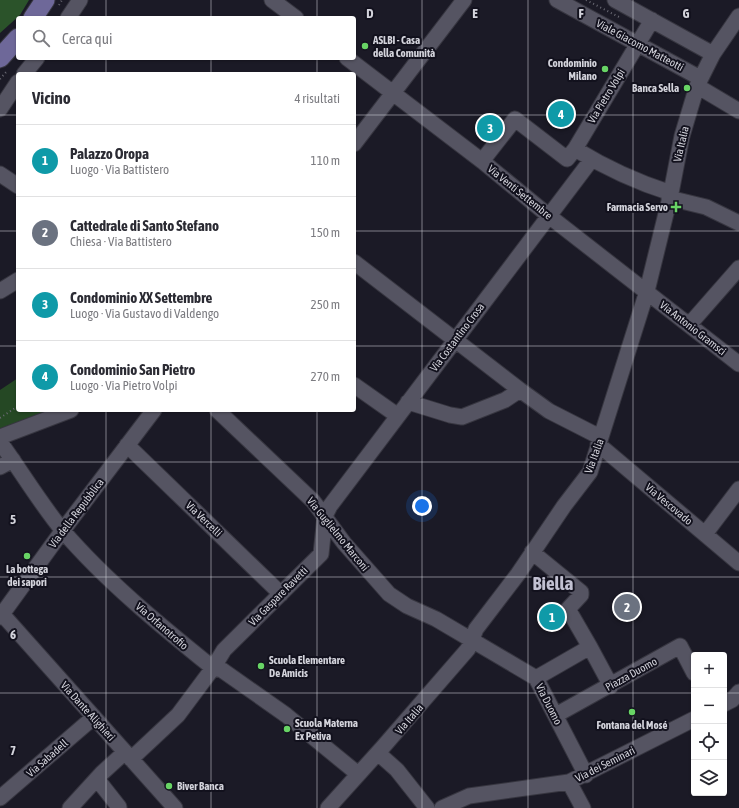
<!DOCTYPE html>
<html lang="it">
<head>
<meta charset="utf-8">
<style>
  :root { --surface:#fff; --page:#f2f2f3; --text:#2b2b33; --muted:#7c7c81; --line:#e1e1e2; --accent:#2563eb }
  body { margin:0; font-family:"Asap Condensed",sans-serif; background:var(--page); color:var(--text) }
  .controls { position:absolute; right:12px; bottom:12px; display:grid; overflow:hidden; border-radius:4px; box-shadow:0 1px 3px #0004 }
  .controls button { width:36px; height:36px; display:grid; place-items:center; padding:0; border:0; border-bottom:1px solid var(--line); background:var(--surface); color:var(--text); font:20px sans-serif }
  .you { position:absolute; left:422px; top:506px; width:14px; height:14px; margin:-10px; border:3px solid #fff; border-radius:50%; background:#1a73e8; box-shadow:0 0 0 6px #1a73e833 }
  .badge { display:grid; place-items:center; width:26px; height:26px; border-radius:50%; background:var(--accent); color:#fff; font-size:13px; font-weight:700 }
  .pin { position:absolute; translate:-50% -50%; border:2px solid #fff; box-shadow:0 1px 4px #0006 }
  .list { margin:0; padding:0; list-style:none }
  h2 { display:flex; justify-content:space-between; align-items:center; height:52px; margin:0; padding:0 16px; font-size:17px }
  h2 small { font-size:13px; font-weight:400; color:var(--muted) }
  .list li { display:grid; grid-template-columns:26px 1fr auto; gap:12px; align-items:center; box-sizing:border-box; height:72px; padding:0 16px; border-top:1px solid var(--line) }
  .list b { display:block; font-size:15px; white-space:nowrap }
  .list p { margin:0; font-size:13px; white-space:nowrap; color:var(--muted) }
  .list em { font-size:13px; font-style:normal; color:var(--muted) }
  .icon { flex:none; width:22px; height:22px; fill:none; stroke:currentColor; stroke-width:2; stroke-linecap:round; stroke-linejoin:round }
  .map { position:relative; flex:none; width:739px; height:808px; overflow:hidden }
  .search { position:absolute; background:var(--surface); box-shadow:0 1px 3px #0004; left:16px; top:16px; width:340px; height:44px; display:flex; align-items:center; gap:10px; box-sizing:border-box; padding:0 14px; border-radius:4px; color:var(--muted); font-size:15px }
  .panel { position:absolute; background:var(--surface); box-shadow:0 1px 3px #0004; left:16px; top:72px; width:340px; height:340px; border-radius:4px }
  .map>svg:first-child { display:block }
  .green { fill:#254824 }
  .forest { fill:#2b532a }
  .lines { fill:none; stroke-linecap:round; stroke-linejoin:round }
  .minor-casing { stroke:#373640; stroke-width:17 }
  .major-casing { stroke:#373640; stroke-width:21 }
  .path { stroke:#6a6a74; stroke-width:2; stroke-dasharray:1 3; stroke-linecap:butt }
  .minor { stroke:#555462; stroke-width:15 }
  .major { stroke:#6e6899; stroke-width:19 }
  .grid { fill:none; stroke:#d3d3db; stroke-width:1; stroke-opacity:0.55 }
  .poi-dot { fill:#68d465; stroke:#12111d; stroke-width:1.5 }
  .labels { text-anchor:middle; stroke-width:4; stroke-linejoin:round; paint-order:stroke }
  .poi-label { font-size:11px; font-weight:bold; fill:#d3d3db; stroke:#12111d; text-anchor:start }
  .street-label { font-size:11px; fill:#d3d3db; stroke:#12111d }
  .town-label { font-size:19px; font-weight:bold; fill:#c2c1d2; stroke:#12111d }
  .grid-label { font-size:13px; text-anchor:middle; font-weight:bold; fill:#d3d3db; stroke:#12111d; stroke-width:4; stroke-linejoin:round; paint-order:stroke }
</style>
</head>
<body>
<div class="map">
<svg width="739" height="808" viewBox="0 0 739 808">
  <rect width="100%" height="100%" fill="#1b1a26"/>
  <!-- green -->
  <path class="green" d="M 18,378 L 18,410 L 60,410 L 0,431 L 0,390 Z"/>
  <!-- forest -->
  <path class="forest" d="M 0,0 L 29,0 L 20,15 L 0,33 Z"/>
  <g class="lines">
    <!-- minor casing -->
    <g class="minor-casing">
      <path id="minor" d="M 272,0 L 296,18
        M 557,0 L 700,78
        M 615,0 L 713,54
        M 68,18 L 80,0
        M 347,58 L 482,161 L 549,216 L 739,364
        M 24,74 L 37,58
        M 697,86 L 739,111
        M 0,109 L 18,82
        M 354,144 L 464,0
        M 575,149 L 652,20
        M 482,161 L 515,119 L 567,159 L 575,149 C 606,168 636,182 671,193
        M 0,174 L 18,186
        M 669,198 L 706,207 L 739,223
        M 354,262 L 520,390 L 549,411 L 600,437
        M 0,291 L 18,280
        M 689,325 L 739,268
        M 354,385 L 398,416
        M 408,402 L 450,415 L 462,417 L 505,400 L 520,390
        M 217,410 L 313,501 L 344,543 L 389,594 L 407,606 L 436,619 L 536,678 L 586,775
        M 0,437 L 71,410
        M 0,442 C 21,471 40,503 63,531 C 106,581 162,627 213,668 L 222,670 L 286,715 L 358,774
        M 598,444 L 739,563
        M 127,445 L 281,594
        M 0,467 L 13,460
        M 705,534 L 739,489
        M 532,552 L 581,592 L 581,595 L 568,609 L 590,647 L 536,678
        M 2,614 L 175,808
        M 0,617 L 63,530 L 154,410
        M 590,647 L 611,686
        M 724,704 L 732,700 L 739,692
        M 556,715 L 680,646 L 694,673
        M 378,753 L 397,770 L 427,808
        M 131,759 L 178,715 L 213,668 L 224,650 L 321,554 L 325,516 L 330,506 L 592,159
        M 97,779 L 119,807
        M 569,782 L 583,808
        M 0,798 L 94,717
        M 70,808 L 102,773 L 125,752
        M 328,808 L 383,747 L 468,649 L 476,629 L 518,574 L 564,506 L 590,472 L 647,291 L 671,193 L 682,136 L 697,86 L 713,54 L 739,16
        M 442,808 L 469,796 L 569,782 L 694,719"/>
    </g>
    <!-- major casing -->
    <g class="major-casing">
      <path id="major" d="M 33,18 L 45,0
        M 0,58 L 18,38"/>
    </g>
    <!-- path -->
    <path class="path" d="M 586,0 L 619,17
      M 59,5 L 62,0
      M 0,79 L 7,71
      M 0,418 L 18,406"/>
    <!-- minor -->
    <use href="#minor" class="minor"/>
    <!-- major -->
    <use href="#major" class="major"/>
  </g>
  <!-- grid -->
  <path class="grid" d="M 106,0 L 106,18M 211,0 L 211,18M 317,0 L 317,18M 422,0 L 422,808M 528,0 L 528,808M 633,0 L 633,808M 106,58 L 106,74M 211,58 L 211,74M 317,58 L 317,74M 0,115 L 18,115M 354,115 L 739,115M 0,231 L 18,231M 354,231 L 739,231M 0,346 L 18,346M 354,346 L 739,346M 106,410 L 106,808M 211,410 L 211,808M 317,410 L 317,808M 0,462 L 739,462M 0,577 L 739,577M 0,693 L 694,693M 724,693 L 739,693"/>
  <!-- markers -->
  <g class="poi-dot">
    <circle cx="365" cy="46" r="4"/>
    <circle cx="605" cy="69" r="4"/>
    <circle cx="687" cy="88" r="4"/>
    <path d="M674 201h4v4h4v4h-4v4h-4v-4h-4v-4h4z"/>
    <circle cx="27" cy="556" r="4"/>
    <circle cx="261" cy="666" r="4"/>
    <circle cx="632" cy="712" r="4"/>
    <circle cx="287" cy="729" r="4"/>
    <circle cx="169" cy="786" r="4"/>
  </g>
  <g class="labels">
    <!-- poi labels -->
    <g class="poi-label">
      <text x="373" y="44">ASLBI - Casa<tspan x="373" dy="13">della Comunità</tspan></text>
      <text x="597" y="67" text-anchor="end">Condominio<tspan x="597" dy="13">Milano</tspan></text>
      <text x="679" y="92" text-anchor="end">Banca Sella</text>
      <text x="668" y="211" text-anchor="end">Farmacia Servo</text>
      <text x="27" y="573" text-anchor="middle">La bottega<tspan x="27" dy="13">dei sapori</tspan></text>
      <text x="269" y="664">Scuola Elementare<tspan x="269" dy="13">De Amicis</tspan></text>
      <text x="295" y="727">Scuola Materna<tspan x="295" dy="13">Ex Petiva</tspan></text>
      <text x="632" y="729" text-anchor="middle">Fontana del Mosé</text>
      <text x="177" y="790">Biver Banca</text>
    </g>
    <!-- street labels -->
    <g class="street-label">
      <text transform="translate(640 45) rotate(28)" y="4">Viale Giacomo Matteotti</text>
      <text transform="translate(606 96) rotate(-59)" y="4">Via Pietro Volpi</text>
      <text transform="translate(681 144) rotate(-77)" y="4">Via Italia</text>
      <text transform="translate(520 192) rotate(39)" y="4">Via Venti Settembre</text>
      <text transform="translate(693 328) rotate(38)" y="4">Via Antonio Gramsci</text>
      <text transform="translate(457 337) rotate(-53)" y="4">Via Costantino Crosa</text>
      <text transform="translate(594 456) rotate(-70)" y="4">Via Italia</text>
      <text transform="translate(669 504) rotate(40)" y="4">Via Vescovado</text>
      <text transform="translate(76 513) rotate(-53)" y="4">Via della Repubblica</text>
      <text transform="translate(204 519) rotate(44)" y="4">Via Vercelli</text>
      <text transform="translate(338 534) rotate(51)" y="4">Via Guglielmo Marconi</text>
      <text transform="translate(278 596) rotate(-45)" y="4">Via Gaspare Ravetti</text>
      <text transform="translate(162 626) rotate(41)" y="4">Via Orfanotrofio</text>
      <text transform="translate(631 674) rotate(-29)" y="4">Piazza Duomo</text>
      <text transform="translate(549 704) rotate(63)" y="4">Via Duomo</text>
      <text transform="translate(88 711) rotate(48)" y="4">Via Dante Alighieri</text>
      <text transform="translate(409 719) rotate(-49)" y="4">Via Italia</text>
      <text transform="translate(47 758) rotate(-41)" y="4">Via Sabadell</text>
      <text transform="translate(605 764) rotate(-27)" y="4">Via dei Seminari</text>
    </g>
    <!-- town labels -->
    <g class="town-label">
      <text x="553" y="590">Biella</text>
    </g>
  </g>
  <g class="grid-label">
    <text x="370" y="18">D</text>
    <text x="475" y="18">E</text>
    <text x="581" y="18">F</text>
    <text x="686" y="18">G</text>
    <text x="13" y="524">5</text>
    <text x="13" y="639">6</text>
    <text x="13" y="755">7</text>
  </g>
</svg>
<div class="controls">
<button>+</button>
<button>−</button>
<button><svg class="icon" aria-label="locate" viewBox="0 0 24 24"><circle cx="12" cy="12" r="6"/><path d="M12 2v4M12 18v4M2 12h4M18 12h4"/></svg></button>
<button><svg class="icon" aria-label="layers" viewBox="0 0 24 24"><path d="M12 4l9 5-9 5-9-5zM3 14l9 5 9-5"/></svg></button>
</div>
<div class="you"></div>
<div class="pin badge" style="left:552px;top:617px;background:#0f9aa8">1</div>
<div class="pin badge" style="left:627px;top:607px;background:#6b7280">2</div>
<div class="pin badge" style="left:490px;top:128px;background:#0f9aa8">3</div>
<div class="pin badge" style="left:561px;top:114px;background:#0f9aa8">4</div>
<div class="search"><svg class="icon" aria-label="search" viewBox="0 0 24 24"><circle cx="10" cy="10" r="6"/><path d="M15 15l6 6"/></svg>Cerca qui</div>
<section class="panel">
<h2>Vicino<small>4 risultati</small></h2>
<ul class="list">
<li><span class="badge" style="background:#0f9aa8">1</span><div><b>Palazzo Oropa</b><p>Luogo · Via Battistero</p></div><em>110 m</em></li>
<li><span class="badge" style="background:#6b7280">2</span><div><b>Cattedrale di Santo Stefano</b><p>Chiesa · Via Battistero</p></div><em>150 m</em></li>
<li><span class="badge" style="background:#0f9aa8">3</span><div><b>Condominio XX Settembre</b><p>Luogo · Via Gustavo di Valdengo</p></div><em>250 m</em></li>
<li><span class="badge" style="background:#0f9aa8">4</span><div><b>Condominio San Pietro</b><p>Luogo · Via Pietro Volpi</p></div><em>270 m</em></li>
</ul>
</section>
</div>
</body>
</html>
